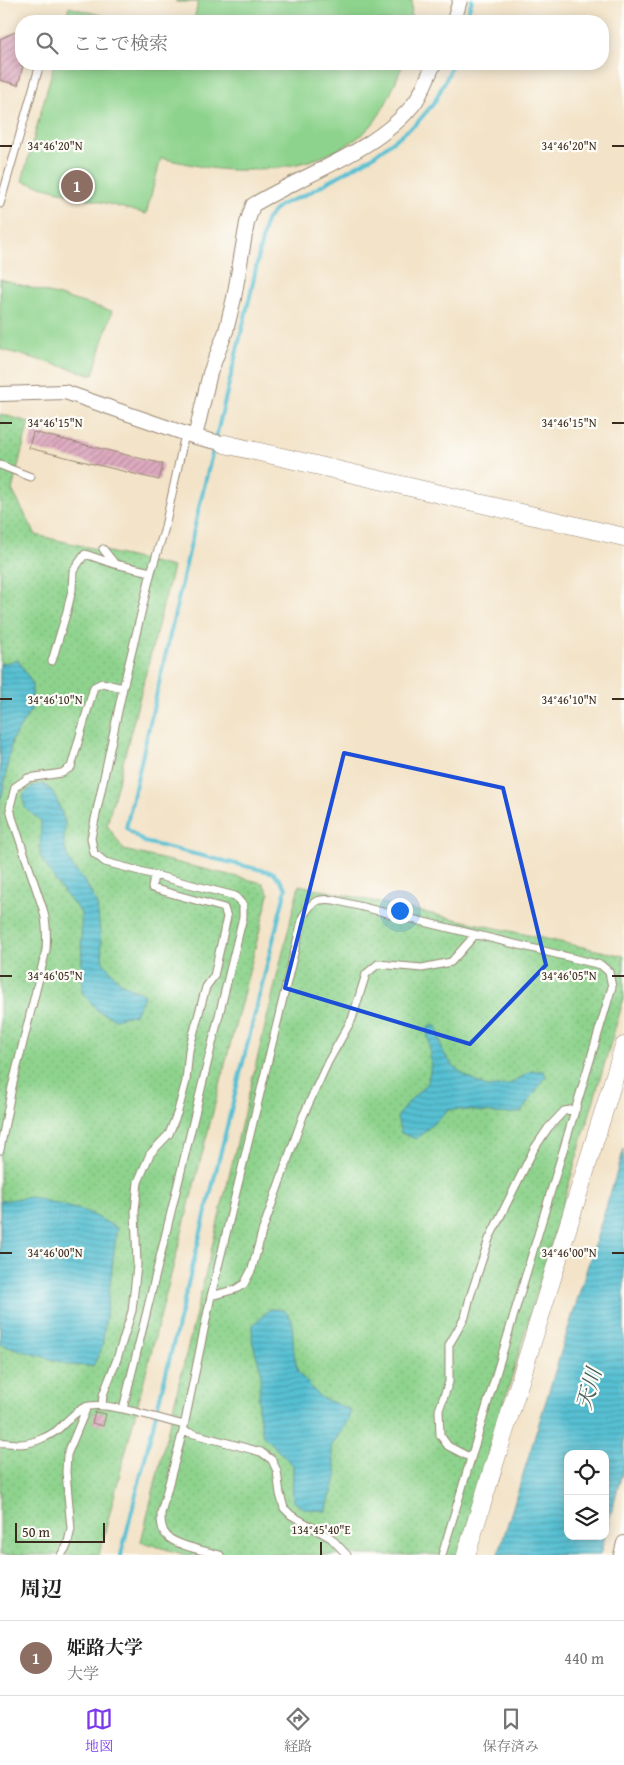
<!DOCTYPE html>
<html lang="ja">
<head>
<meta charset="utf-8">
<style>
  :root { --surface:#fff; --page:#f6f6f6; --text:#222; --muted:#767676; --line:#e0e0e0; --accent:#7c3aed }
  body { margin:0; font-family:"Gentium Book Plus","Noto Serif JP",serif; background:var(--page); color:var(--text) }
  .controls { position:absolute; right:15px; bottom:15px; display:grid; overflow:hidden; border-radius:10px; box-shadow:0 2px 12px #0003 }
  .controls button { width:45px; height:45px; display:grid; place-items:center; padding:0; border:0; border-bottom:1px solid var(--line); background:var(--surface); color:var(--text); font:25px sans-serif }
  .scale { position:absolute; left:15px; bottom:12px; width:90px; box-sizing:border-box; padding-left:5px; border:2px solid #3b2a1e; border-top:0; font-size:14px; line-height:18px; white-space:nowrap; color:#3b2a1e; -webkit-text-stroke:4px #fdfcf7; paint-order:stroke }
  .you { position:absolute; left:399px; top:910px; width:18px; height:18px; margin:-12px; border:4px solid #fff; border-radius:50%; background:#1a73e8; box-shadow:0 0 0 8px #1a73e833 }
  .badge { display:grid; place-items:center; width:32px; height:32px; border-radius:50%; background:var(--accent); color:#fff; font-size:16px; font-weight:700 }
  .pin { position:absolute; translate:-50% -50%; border:2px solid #fff; box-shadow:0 1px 5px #0006 }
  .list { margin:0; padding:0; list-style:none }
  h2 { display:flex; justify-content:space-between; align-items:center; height:65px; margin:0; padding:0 20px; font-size:21px }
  h2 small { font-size:16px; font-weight:400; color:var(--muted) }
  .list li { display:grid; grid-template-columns:32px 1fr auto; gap:15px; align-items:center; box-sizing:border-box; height:75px; padding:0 20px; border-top:1px solid var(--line) }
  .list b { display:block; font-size:19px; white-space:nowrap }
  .list p { margin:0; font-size:16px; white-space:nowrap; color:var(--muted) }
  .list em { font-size:16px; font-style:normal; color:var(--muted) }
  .icon { flex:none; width:28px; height:28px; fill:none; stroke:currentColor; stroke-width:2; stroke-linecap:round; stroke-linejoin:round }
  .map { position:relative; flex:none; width:624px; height:1555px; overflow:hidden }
  .search { position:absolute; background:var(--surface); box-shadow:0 2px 12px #0003; left:15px; right:15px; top:15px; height:55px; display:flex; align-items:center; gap:12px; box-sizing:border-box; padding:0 18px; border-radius:20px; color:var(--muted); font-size:19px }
  .sheet { height:140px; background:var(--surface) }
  nav { display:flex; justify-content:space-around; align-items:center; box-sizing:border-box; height:70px; border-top:1px solid var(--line); background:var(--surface); font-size:14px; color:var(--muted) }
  nav a { display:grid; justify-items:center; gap:2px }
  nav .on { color:var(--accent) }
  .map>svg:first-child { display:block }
  .grass { fill:url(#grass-dots); stroke:#647e56 }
  .garden { fill:#8ed38d; stroke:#647e56 }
  .water { fill:url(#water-rules); stroke:#487578 }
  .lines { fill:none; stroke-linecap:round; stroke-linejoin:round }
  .stream { stroke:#56c0d3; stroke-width:4 }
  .building { fill:url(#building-hatch) }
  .service-casing { stroke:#978673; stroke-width:9 }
  .minor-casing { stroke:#978673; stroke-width:16 }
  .tertiary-casing { stroke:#978673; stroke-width:19 }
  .service { stroke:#fff; stroke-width:7 }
  .minor { stroke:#fff; stroke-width:14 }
  .tertiary { stroke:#fff; stroke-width:18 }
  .marked { fill:none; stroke:#1d4ed8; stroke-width:4; stroke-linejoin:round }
  .ticks { fill:none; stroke:#3b2a1e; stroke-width:2 }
  .labels { text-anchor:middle; stroke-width:4.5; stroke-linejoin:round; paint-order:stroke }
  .water-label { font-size:21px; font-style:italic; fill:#445e5d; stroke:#fdfcf7 }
  .ticks-label { font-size:12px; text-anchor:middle; fill:#3b2a1e; stroke:#fdfcf7; stroke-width:4.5; stroke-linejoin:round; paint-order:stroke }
</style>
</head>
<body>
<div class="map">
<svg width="624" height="1555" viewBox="0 0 624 1555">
  <defs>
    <pattern id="grass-dots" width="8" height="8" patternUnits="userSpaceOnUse" patternTransform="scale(1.25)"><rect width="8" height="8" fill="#8ed38d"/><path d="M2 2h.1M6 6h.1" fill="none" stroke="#7bb579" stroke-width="1.8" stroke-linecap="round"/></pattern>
    <pattern id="water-rules" width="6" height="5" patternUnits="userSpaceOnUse" patternTransform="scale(1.25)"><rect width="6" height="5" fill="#56c0d3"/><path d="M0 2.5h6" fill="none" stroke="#489cab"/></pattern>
    <pattern id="building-hatch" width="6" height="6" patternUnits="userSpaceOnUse" patternTransform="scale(1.25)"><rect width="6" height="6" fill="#deaac0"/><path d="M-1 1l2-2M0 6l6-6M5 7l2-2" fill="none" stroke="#b58b9b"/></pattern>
  </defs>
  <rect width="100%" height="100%" fill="#fdfcf7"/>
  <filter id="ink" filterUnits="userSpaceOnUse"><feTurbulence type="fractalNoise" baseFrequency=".02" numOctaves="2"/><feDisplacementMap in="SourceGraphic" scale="10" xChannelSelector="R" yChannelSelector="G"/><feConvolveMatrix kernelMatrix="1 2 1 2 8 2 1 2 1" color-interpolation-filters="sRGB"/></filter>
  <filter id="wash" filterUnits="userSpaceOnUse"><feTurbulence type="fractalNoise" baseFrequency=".0096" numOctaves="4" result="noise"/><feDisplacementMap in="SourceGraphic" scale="20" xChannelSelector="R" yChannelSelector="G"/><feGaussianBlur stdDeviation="1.12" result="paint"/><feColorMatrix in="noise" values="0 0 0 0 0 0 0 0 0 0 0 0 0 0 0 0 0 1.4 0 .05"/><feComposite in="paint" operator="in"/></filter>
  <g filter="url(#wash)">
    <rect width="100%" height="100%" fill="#f3e3c8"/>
    <!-- grass -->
    <path class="grass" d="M 0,414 L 29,422 L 12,490 L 36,535 L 173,567 L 107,825 L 124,850 L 263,883 L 269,894 L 99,1555 L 0,1555 Z
      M 299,885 L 624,956 L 624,998 L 459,1555 L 186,1555 L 141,1542 Z"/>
    <!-- garden -->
    <path class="garden" d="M 176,0 L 412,0 L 411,21 L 194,21 L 198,2 L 176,2 Z
      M 69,7 L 123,21 L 65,21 Z
      M 54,64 L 403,64 C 394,85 385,111 369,128 C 333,164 266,174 218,169 C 199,167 180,162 161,158 L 146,214 L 22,181 Z
      M 0,279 L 112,311 L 93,375 L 0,349 Z"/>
    <!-- water -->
    <path class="water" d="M 18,660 L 32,683 L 32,708 L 12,740 L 2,796 L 0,799 L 0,664 Z
      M 43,784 L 53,792 L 60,808 L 65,822 L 64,846 L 70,863 L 87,885 L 97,904 L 103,962 L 121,983 L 145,995 L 135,1014 L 115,1019 L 98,1011 L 82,992 L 81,913 L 58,885 L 40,856 L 41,821 L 25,808 L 23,796 L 31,787 Z
      M 430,1026 L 437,1026 L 443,1052 L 454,1067 L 466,1076 L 486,1087 L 508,1085 L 531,1071 L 544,1071 L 546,1077 L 521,1112 C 497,1117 473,1108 449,1110 L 416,1139 L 401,1133 L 397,1118 C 404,1105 415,1096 425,1085 C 435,1072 429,1045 427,1030 Z
      M 624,1149 L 624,1466 L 605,1535 L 605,1454 L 568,1454 L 568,1536 L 605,1536 L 600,1555 L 498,1555 Z
      M 31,1197 L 88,1212 L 117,1228 L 102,1348 L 93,1366 L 70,1365 L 0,1344 L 0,1201 Z
      M 270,1309 L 284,1310 L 292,1320 L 294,1354 L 298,1372 L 320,1397 L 351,1410 L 348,1420 L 331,1447 L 337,1475 L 326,1511 C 285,1508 293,1502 293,1465 L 263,1436 L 258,1408 L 261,1371 L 252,1340 L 253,1325 Z"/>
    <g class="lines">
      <!-- stream -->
      <path class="stream" d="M 465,21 L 472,0
        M 121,1555 L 286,888 L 274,873 L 144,842 L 126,828 L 198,512 L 251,292 L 266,220 L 280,205 L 305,195 L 372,157 L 416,124 L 434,103 L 448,75 L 452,64"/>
    </g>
    <g id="blocks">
      <!-- building -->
      <path class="building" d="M 15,32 L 21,33 L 21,66 L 23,66 L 18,85 L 0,80 L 0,39 Z
        M 33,432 L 163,464 L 159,480 L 29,448 Z
        M 95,1412 L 106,1414 L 103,1426 L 92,1423 Z"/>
    </g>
  </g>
  <g filter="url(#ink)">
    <use href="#blocks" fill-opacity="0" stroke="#978673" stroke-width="1"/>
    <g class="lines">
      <!-- service casing -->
      <g class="service-casing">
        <path id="service" d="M 52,21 L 52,20
          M 0,204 L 40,64
          M 0,465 L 31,477
          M 103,549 L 115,564 L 151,572 L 164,531 L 185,434
          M 52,661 L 67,611 L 72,590 L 73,571 L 85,554 L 114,564
          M 0,1150 L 12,1087 L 46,950 C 47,936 47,923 43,909 L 12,817 L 10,807 L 15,787 L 28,778 L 62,773 L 71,767 L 94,687 L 102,683 L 123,688
          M 211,1296 L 236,1289 L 244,1284 L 252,1269 L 262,1232 L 303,1116 L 328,1062 L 352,1019 L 366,974 L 378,964 L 422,968 L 451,962 L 475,935
          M 102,1406 L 103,1395 L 117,1359 L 132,1311 L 137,1265 L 135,1211 L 138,1182 L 150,1154 L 169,1134 L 178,1111 L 186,1081 L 189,1050 L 206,987 L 214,976 L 227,917 L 224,908 L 152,888 L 154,875
          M 123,1409 L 243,917 L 243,905 L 235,896 L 105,862 L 94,853 L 91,838 L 123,688 L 151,572
          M 183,1431 L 261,1452 L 272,1460 L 277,1471 L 280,1494 L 284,1508 L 291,1515 L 331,1538 L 347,1555
          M 0,1443 C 7,1442 13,1444 19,1444 C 31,1444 46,1438 56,1431 C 65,1424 77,1408 89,1406 C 110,1402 162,1420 184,1425
          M 471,1458 L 448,1446 L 440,1435 L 439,1410 L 449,1382 L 449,1345 L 465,1317 L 470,1297 L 489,1239 L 534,1149 L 548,1128 L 564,1111 L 576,1109
          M 61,1555 L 67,1546 L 71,1529 L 66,1472 L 67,1455 L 87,1407
          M 220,1555 C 207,1551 176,1546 167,1536 C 161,1530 161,1521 161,1513 L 183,1431 L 211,1296 L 303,916 C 313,901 316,898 334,900 L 601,965 L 609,972 L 612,987 L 442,1555"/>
      </g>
      <!-- minor casing -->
      <g class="minor-casing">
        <path id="minor" d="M 454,21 L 460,0
          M 0,394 L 65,392 L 195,437 L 225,444
          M 195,437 L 210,373 L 226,331 L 234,298 L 247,223 L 253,205 C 304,174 380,150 416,101 C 423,90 428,76 434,64
          M 621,1555 L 624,1543"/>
      </g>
      <!-- tertiary casing -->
      <g class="tertiary-casing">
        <path id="tertiary" d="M 225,444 L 624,537
          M 466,1555 L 624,1046"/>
      </g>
      <!-- service -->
      <use href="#service" class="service"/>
      <!-- minor -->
      <use href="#minor" class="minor"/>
      <!-- tertiary -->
      <use href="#tertiary" class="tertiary"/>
    </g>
  </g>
  <!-- marked area -->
  <path class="marked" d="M 344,753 L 503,788 L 546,965 L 470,1044 L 285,988 Z"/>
  <!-- ticks -->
  <path class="ticks" d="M 0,146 L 12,146M 612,146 L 624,146M 0,423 L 12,423M 612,423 L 624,423M 0,699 L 12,699M 612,699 L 624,699M 0,976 L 12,976M 612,976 L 624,976M 0,1253 L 12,1253M 612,1253 L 624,1253M 321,1542 L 321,1555"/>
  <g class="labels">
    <!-- water labels -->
    <g class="water-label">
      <text transform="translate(589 1389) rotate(-74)" y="7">天川</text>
    </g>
  </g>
  <g class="ticks-label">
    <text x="55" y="150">34°46'20"N</text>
    <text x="569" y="150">34°46'20"N</text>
    <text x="55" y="427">34°46'15"N</text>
    <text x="569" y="427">34°46'15"N</text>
    <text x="55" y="704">34°46'10"N</text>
    <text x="569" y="704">34°46'10"N</text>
    <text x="55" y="980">34°46'05"N</text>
    <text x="569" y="980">34°46'05"N</text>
    <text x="55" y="1257">34°46'00"N</text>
    <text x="569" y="1257">34°46'00"N</text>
    <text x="321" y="1534">134°45'40"E</text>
  </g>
</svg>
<div class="controls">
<button><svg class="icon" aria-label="locate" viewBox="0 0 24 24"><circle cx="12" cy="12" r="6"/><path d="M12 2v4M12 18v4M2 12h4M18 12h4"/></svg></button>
<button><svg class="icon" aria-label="layers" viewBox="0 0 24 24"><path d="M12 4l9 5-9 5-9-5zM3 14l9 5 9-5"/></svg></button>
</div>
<div class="scale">50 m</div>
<div class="you"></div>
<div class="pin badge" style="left:77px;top:186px;background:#8d6e63">1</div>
<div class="search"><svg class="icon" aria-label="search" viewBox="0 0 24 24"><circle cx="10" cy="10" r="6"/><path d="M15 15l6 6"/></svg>ここで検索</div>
</div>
<section class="sheet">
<h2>周辺<small></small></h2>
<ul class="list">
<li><span class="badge" style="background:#8d6e63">1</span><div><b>姫路大学</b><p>大学</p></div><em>440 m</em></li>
</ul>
</section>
<nav>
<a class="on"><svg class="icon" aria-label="map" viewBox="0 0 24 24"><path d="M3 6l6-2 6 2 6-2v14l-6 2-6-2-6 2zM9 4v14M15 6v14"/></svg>地図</a>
<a><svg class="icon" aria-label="directions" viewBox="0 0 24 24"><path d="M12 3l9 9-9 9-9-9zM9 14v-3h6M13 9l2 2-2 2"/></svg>経路</a>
<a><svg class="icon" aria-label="saved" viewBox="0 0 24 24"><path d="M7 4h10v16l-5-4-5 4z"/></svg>保存済み</a>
</nav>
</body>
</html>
